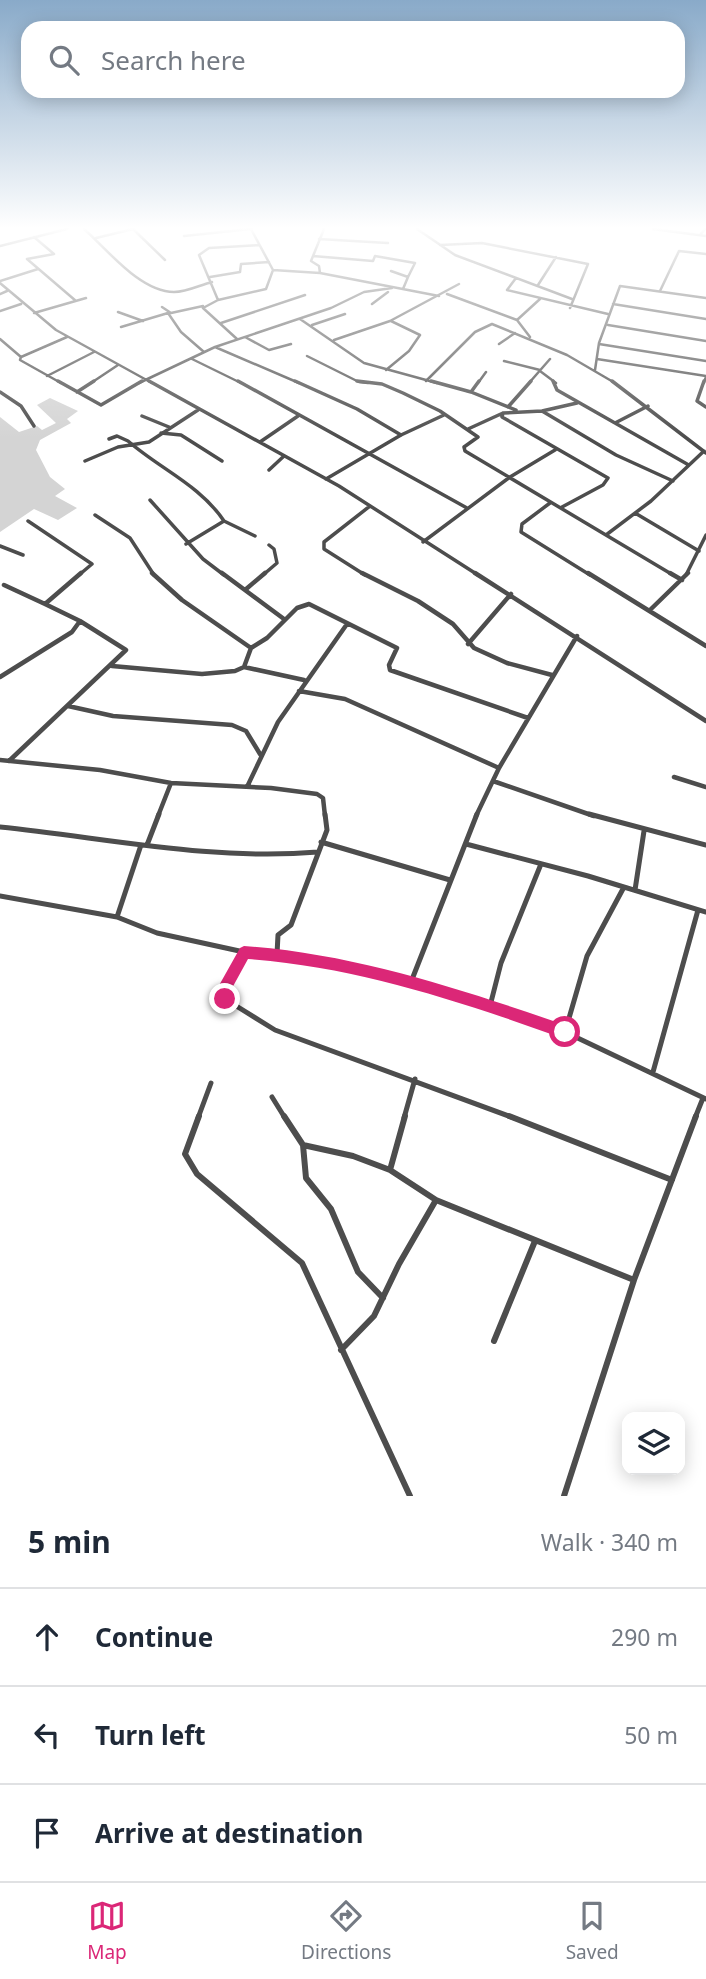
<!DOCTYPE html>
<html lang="en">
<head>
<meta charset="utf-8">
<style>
  :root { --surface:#fff; --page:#f6f6f7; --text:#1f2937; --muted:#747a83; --line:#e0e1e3; --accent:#db2777 }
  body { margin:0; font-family:"Noto Sans",sans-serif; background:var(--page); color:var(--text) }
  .controls { position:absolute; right:21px; bottom:21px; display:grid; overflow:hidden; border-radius:14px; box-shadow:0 4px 18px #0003 }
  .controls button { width:63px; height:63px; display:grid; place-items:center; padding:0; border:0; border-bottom:2px solid var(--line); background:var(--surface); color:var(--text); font:35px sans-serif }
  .stop { position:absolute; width:21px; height:21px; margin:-16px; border:5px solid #db2777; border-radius:50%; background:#fff }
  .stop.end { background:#db2777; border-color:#fff; box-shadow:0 2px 7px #0008 }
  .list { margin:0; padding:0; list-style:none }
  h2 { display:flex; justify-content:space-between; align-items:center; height:91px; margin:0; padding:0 28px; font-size:30px }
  h2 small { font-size:23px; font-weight:400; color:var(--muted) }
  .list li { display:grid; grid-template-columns:46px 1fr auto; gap:21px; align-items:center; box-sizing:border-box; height:98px; padding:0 28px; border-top:2px solid var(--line) }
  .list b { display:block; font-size:26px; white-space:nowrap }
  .list em { font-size:23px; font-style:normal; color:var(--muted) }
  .icon { flex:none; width:38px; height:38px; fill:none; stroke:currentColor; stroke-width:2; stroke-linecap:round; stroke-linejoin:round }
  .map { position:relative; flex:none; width:706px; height:1496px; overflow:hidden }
  .search { position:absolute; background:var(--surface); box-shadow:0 4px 18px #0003; left:21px; right:21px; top:21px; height:77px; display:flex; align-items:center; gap:18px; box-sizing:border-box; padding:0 24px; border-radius:21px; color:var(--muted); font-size:26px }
  .sheet { height:385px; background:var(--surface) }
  nav { display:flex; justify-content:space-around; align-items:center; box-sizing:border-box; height:98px; border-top:2px solid var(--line); background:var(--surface); font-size:19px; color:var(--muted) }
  nav a { display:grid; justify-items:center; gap:4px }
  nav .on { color:var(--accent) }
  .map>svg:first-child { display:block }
  .green { fill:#d4d4d4 }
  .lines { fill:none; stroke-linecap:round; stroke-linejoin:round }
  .street-far4 { stroke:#4d4d4d; stroke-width:2.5 }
  .street-far3 { stroke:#4d4d4d; stroke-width:3.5 }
  .street-far2 { stroke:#4d4d4d; stroke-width:4.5 }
  .street-far1 { stroke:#4d4d4d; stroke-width:5 }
  .street { stroke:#4d4d4d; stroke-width:6 }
  .route { fill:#db2777 }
</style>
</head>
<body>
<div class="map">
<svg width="706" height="1496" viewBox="0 0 706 1496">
  <rect width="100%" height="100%" fill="#fff"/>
  <!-- green -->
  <path class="green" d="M 50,398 L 78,411 L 67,419 L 71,423 L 40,440 L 36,450 L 50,477 L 65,489 L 55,496 L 77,508 L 58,520 L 34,509 L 0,532 L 0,417 L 19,432 L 37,426 L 42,430 L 56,423 L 37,405 Z"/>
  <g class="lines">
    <!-- street-far4 -->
    <path class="street-far4" d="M 84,229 C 108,250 140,292 174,292 C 187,292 200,285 212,282
      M 251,229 L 273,270 L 320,273 L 439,296
      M 417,229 L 455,255 L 572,299
      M 653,229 L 706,236
      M 700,235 L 705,229
      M 184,236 L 250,229
      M 34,237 L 54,254 L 27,259 L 76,301
      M 96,238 L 133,229 L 165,260
      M 319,239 L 388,243
      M 440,245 L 482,243 L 588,264 L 570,308
      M 0,246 L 67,229
      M 313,256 L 373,261 L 375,256 L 415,263 L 408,277
      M 391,271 L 408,277 L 403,289
      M 320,273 L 319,266 L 311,261 L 324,229
      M 210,277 L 240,272 L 241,264 L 269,262
      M 516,278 L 507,290 L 608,314
      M 0,281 L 38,269
      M 0,283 L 56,330 L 152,383
      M 538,285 L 556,257
      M 660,291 L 679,251 L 706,254
      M 0,294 L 7,291
      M 447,294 L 517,320 L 530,337
      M 218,300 L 266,289 L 273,270
      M 372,304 L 388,292
      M 613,304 L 706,319
      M 162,307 L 171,313 L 203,306
      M 0,311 L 21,304
      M 118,312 L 143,321
      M 34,313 L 86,298
      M 300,319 L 364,363 L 437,383
      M 517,320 L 540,299
      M 221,323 L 305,295
      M 312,325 L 345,314
      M 608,325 L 706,341
      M 121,327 L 168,313 L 181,332 L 204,352
      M 245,337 L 269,350 L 291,344
      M 0,339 L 21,357 L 20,360 L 61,383
      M 237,339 L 203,308 L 218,300 L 199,255 L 209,248 L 259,245
      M 334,340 L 390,321 L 459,284
      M 499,344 L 515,333
      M 599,344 L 706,361
      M 215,347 L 331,308 L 364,292 L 392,288
      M 307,356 L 359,382 L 368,383
      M 21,357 L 67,337
      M 192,359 L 241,383
      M 597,359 L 706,376
      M 504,361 L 540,370
      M 386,370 L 409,351 L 420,335 L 391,321
      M 595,370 L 599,343 L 620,286 L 706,298
      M 540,371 L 556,383
      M 47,376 L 94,352
      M 426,381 L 475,332 L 492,324 L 567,355 L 615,383
      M 91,383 L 118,365
      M 139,383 L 215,347 L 299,383
      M 478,383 L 486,372
      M 529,383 L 550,359
      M 704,383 L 706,376"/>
    <!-- street-far3 -->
    <path class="street-far3" d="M 58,381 L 101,405 L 142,381
      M 149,381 L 339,486 L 478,575
      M 238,381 L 467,508
      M 295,381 L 357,409 L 401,435
      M 357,381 L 382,384 L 403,393 L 440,411 L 478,437 L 464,447 L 465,451 L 673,575
      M 431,381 L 471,392 L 516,410
      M 553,381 L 557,390 L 687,464
      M 612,381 L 706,453
      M 704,381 L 697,401 L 706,407
      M 0,392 L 21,406 L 34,426
      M 77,392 L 94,381
      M 471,392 L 479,381
      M 508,407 L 531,381
      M 542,411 L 616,455 L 673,481
      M 503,413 L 502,417 L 608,478 L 603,485 L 562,507
      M 142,416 L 169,427
      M 615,423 L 648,406
      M 468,429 L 503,413 L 542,411 L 577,403
      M 161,433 L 181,435 L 222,461
      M 109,439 L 117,436 L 128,441 C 160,469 200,485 224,521 L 186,544
      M 260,442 L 298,416
      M 85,461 L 118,447 L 149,442 L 198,410
      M 269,470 L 284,456
      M 326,479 L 401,435 L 444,415
      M 150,500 L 203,559 L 224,575
      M 550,503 L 522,524 L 521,532 L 590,575
      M 635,513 L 699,551
      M 95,515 L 130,538 L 154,575
      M 28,521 L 92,564 L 79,575
      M 224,521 L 255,536
      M 606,535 L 651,501 L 704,451
      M 423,542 L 510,477 L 555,450
      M 0,546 L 23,555
      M 263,575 L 277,563 L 274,549 L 269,545
      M 365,575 L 324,549 L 324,542 L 370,506
      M 686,575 L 706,535"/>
    <!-- street-far2 -->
    <path class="street-far2" d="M 152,573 L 182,600 L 251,648
      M 222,573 L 284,619
      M 362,573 L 418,601 L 453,624 L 474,648 L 507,663 L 552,675
      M 475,573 L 706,721
      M 588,573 L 706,646
      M 670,573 L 682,580
      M 4,585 L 45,604
      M 245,590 L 265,573
      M 650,610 L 688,573
      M 468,644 L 511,594
      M 112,666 L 202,674 L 235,671 L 244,667 L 304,680
      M 244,667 L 251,648 L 267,638 L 297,608 L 309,604 L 397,648 L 389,665 L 390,670 L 528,718
      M 0,677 L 72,632 L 80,621
      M 299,691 L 345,699 L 499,768
      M 68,706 L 113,716 L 232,725 L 246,731 L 260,754
      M 0,760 L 100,770 L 171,783 L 271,788 L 317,794 L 323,798 L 325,816
      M 9,761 L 126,650 L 80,621 L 45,604 L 81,573
      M 674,777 L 706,787
      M 493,781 L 594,816
      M 247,787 L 278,722 L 347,624
      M 158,816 L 171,783
      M 476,816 L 499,768 L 577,636"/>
    <!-- street-far1 -->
    <path class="street-far1" d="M 589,814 L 706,845
      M 0,827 C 107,838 210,861 318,852
      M 321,842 L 450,880
      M 466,844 L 588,876 L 706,912
      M 147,845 L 159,814
      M 635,890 L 644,831
      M 0,896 L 117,917 L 157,933 L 244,952 L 361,969 L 448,991 L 565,1032 L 706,1099
      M 117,917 L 141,845
      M 244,952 L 224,989 L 225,999 L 275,1030 L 514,1118
      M 277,954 L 278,935 L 291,925 L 327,830 L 325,814
      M 411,982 L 477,814
      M 490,1006 L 501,963 L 541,864
      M 565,1032 L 587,956 L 624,887
      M 653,1072 L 698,910
      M 272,1097 L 285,1118
      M 198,1118 L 211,1083
      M 404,1118 L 415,1079
      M 695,1118 L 703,1098"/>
    <!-- street -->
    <path class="street" d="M 199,1116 L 185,1154 L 197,1174 L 302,1263 L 410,1496
      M 284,1116 L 303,1145 L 353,1156 L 390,1170 L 436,1200 L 634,1280
      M 509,1116 L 672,1180
      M 303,1145 L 306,1178 L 331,1209 L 358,1272 L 383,1298
      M 390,1170 L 405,1116
      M 494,1341 L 535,1241
      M 341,1350 L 374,1316 L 399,1264 L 436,1200
      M 564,1496 L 634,1280 L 696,1116"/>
  </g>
  <!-- sky -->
  <linearGradient id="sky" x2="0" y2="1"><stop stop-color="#89aac9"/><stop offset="0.52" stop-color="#fff"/><stop offset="1" stop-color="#fff" stop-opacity="0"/></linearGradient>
  <rect width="706" height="438" fill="url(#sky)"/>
  <!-- route -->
  <path class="route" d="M 244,946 C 356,954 460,989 565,1025 L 572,1032 L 565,1039 C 462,1002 358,967 248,959 L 231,990 L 230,1004 L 225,1006 L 220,1004 L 217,989 L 240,948 Z"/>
</svg>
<div class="controls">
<button><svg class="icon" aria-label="layers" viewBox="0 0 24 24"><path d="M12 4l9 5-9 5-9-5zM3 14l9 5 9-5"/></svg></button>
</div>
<div class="stop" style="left:565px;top:1032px"></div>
<div class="stop end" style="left:225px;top:999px"></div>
<div class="search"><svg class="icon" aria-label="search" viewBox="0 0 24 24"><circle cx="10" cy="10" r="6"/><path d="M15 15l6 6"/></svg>Search here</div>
</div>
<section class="sheet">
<h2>5 min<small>Walk · 340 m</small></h2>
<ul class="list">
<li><svg class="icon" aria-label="ahead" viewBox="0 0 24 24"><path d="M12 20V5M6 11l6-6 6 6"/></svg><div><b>Continue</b></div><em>290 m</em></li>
<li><svg class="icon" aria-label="left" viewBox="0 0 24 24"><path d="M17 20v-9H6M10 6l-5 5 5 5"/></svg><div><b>Turn left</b></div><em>50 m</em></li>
<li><svg class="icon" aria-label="arrive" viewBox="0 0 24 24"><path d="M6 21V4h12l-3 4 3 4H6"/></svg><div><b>Arrive at destination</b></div></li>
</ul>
</section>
<nav>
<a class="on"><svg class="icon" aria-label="map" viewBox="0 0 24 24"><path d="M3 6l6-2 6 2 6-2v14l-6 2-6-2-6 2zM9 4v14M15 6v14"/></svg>Map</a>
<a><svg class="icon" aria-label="directions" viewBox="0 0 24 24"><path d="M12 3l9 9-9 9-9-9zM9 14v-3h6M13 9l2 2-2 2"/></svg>Directions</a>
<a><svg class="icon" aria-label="saved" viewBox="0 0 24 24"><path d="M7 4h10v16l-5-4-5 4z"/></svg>Saved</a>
</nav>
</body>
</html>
